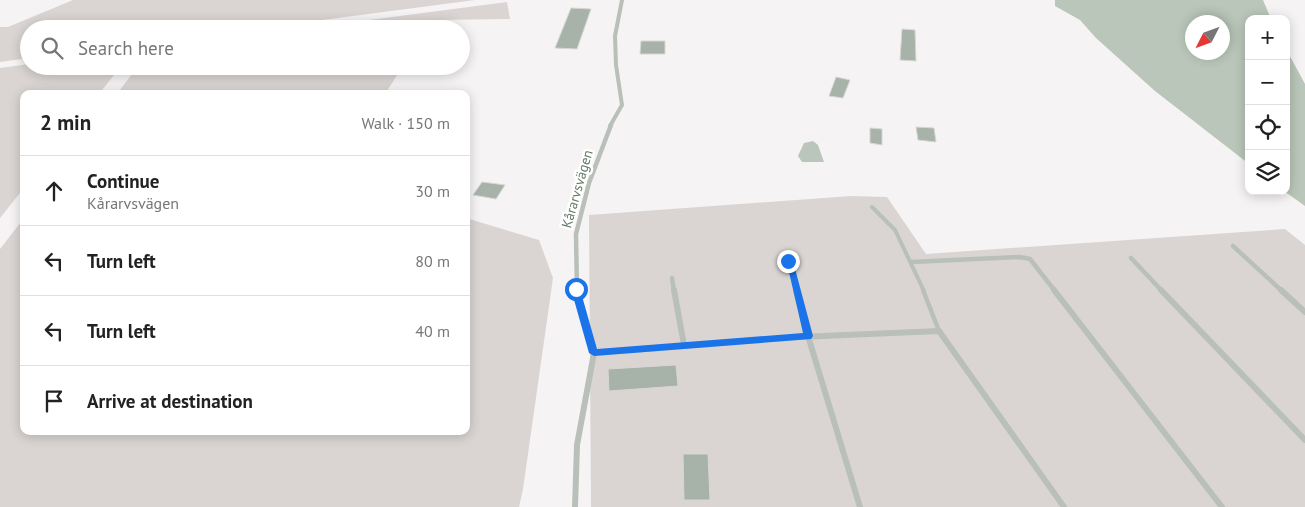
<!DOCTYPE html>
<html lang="en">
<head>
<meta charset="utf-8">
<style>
  :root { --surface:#fff; --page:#f2f2f2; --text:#222; --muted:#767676; --line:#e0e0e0 }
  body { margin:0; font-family:"PT Sans",sans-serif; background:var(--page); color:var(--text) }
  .controls { position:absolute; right:15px; top:15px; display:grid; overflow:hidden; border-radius:10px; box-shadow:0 2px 12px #0003 }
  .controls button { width:45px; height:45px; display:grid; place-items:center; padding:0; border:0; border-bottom:1px solid var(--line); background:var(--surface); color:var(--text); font:25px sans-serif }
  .compass { position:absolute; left:1185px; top:15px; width:45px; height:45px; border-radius:50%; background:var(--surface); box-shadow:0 2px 12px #0003; rotate:228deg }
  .stop { position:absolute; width:15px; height:15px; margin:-11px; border:4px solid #1a73e8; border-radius:50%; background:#fff }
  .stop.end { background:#1a73e8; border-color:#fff; box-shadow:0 1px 5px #0008 }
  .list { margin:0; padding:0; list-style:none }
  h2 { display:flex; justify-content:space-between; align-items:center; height:65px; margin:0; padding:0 20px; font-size:21px }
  h2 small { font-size:16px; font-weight:400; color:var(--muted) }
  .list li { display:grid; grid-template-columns:32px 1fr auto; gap:15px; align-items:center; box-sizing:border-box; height:70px; padding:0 20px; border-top:1px solid var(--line) }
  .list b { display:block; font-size:19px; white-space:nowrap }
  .list p { margin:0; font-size:16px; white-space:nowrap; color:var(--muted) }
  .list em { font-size:16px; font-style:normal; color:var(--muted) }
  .icon { flex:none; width:28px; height:28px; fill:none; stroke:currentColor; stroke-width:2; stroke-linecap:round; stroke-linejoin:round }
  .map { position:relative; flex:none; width:1305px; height:507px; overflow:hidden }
  .search { position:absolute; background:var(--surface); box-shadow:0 2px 12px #0003; left:20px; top:20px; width:450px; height:55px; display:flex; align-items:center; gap:12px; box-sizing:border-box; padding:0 18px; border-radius:28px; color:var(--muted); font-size:19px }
  .panel { position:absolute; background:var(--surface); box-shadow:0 2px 12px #0003; left:20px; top:90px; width:450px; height:345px; border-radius:10px }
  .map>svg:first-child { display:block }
  .green { fill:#dad5d3 }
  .water { fill:#b9c6b9; fill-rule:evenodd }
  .building { fill:#a7b2a8; stroke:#d7d6d6 }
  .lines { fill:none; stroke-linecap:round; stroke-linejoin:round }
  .service-far1 { stroke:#b8c0b9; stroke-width:4 }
  .service { stroke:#b8c0b9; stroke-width:4.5 }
  .minor-far2 { stroke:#b8c0b9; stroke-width:4 }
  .minor-far1 { stroke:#b8c0b9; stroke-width:4.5 }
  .minor { stroke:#b8c0b9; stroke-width:6 }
  .route { fill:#1a73e8 }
  .labels { text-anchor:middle; stroke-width:5; stroke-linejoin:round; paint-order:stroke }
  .street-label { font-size:14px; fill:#647a66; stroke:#fff }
</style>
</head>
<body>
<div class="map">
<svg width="1305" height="507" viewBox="0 0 1305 507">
  <rect width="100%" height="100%" fill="#f6f3f4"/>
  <!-- green -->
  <path class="green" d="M 73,0 L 475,0 L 254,29 L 29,29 L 29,58 L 0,62 L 0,27 L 8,27 Z
    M 507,2 L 510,19 L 434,20 L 428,29 L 300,29 Z
    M 29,64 L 29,66 L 121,66 L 99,94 L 24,94 L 24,188 L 0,218 L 0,68 Z
    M 138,66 L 403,66 L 385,94 L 117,94 Z
    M 851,196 L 887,197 L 926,254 L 1285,229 L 1305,245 L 1305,507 L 591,507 L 589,215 Z
    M 24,218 L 24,431 L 466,431 L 466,218 L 539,240 L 553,278 L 523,489 L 519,507 L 0,507 L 0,249 Z"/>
  <!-- water -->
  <path class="water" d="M 1055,0 L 1263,0 L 1271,19 L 1249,19 L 1249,164 L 1155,91 L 1096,38 L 1080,20 L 1055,6 ZM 1192,22 L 1222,22 L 1222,52 L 1192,52 Z
    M 1286,49 L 1305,84 L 1305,206 L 1284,191 L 1286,191 Z
    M 813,141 L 818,145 L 824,162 L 802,162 L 798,156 L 804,143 Z"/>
  <!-- building -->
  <path class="building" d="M 571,8 L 591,9 L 577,49 L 555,48 Z
    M 902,29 L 915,30 L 916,61 L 900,60 Z
    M 641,41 L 665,41 L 665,54 L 640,54 Z
    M 836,77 L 850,80 L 843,98 L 829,96 Z
    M 916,127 L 934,128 L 936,142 L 918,140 Z
    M 870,128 L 882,129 L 882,145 L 870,143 Z
    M 482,182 L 505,185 L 496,199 L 473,195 Z
    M 676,365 L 678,386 L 609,391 L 608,369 Z
    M 683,454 L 708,454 L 710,500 L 684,500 Z"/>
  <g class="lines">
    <!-- service-far1 -->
    <path class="service-far1" d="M 872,207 L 895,230 L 924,291"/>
    <!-- service -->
    <path class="service" d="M 923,290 L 939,331"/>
    <!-- minor-far2 -->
    <path class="minor-far2" d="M 610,126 L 622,105 L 616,65 L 615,36 L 622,0"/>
    <!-- minor-far1 -->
    <path class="minor-far1" d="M 1233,246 L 1282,291
      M 1131,258 L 1162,291
      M 789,261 L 797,291
      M 911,262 L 1020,257 L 1030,259 L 1055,291
      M 672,278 L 674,291
      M 577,291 L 576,234 L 589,183 L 611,125"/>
    <!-- minor -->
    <path class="minor" d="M 674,290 L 684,345
      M 796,290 L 808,336 L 860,507
      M 1054,290 L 1222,507
      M 1161,290 L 1305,440
      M 1281,290 L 1305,312
      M 594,353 L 800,337 L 939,331 L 1064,507
      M 575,507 L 577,445 L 594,353 L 576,290"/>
  </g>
  <!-- route -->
  <path class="route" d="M 786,259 L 793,261 L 813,336 L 811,339 L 594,356 L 589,353 L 571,289 L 576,286 L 580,289 L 597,349 L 803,333 Z"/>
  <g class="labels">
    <!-- street labels -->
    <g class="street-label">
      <text transform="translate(577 189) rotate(-74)" y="5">Kårarvsvägen</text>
    </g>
  </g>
</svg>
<div class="controls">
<button>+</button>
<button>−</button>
<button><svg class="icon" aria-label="locate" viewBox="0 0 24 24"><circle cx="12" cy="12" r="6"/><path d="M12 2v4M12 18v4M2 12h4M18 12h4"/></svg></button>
<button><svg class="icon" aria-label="layers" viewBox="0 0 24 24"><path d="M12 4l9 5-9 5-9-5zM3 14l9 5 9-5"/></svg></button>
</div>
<svg class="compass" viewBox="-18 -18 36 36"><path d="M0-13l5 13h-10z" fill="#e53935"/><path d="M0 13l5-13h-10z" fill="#767676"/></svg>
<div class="stop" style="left:576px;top:289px"></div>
<div class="stop end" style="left:788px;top:261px"></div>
<div class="search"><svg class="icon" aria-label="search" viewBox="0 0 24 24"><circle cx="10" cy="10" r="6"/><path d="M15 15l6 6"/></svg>Search here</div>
<section class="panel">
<h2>2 min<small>Walk · 150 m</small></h2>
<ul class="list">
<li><svg class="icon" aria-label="ahead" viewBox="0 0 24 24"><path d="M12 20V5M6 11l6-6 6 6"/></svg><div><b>Continue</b><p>Kårarvsvägen</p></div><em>30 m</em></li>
<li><svg class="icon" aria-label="left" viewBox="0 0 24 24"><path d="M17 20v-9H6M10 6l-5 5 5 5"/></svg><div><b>Turn left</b></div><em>80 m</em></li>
<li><svg class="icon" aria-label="left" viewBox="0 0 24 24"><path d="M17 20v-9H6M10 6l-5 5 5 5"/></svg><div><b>Turn left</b></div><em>40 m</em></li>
<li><svg class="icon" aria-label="arrive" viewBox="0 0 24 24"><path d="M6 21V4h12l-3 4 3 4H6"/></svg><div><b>Arrive at destination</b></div></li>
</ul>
</section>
</div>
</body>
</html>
